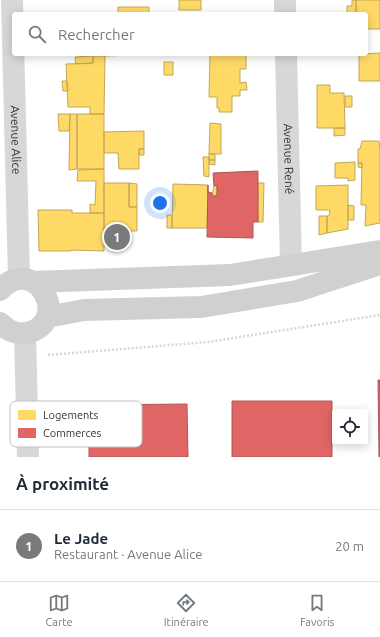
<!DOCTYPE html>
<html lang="fr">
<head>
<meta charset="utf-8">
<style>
  :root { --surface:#fff; --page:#f6f6f7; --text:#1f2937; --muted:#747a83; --line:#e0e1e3; --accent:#7a7a7a }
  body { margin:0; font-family:Ubuntu,sans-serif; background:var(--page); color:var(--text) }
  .controls { position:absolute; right:12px; bottom:12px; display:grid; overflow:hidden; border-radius:4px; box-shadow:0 2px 10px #0003 }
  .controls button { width:36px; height:36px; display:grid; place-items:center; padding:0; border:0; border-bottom:1px solid var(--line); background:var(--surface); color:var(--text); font:20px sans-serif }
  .you { position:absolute; left:160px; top:203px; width:14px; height:14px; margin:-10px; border:3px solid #fff; border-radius:50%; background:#1a73e8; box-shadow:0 0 0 6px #1a73e833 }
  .badge { display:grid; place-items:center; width:26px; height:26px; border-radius:50%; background:var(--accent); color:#fff; font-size:13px; font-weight:700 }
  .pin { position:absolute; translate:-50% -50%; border:2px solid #fff; box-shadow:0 1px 4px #0006 }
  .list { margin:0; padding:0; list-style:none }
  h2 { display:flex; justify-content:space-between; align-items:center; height:52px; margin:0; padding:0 16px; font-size:17px }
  h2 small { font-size:13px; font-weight:400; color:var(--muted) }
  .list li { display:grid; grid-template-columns:26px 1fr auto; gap:12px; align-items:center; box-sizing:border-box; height:72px; padding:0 16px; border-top:1px solid var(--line) }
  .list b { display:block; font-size:15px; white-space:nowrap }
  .list p { margin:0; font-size:13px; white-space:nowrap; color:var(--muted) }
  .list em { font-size:13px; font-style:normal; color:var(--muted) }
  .icon { flex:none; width:22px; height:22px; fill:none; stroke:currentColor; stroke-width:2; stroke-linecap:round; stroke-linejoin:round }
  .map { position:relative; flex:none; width:380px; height:457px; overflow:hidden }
  .search { position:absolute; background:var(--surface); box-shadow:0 2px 10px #0003; left:12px; right:12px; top:12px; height:44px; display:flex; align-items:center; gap:10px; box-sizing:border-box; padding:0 14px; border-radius:4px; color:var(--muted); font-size:15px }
  .sheet { height:124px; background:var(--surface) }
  nav { display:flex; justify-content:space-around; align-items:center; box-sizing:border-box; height:56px; border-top:1px solid var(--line); background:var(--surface); font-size:11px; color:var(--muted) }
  nav a { display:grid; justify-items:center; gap:2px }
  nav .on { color:var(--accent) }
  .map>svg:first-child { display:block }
  .homes { fill:#ffd966; stroke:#c2a757 }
  .shops { fill:#e06666; stroke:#ac5757 }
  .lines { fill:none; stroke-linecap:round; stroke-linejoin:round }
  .path { stroke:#d6d6d6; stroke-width:2.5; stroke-dasharray:2 2; stroke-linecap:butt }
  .minor { stroke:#d7d7d7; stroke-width:22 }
  .secondary { stroke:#d0d0d0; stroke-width:22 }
  .labels { text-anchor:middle; stroke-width:4; stroke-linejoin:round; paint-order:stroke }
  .street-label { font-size:12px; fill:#333; stroke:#fff }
  .key { fill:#fff; stroke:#c2c2c2; stroke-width:1 }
  .key-label { font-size:11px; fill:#333 }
</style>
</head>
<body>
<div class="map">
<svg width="380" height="457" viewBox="0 0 380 457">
  <rect width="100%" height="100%" fill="#fff"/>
  <!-- homes -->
  <path class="homes" d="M 179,0 L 201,0 L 201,10 L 179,10 Z
    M 352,0 L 356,0 L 356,14 L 347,14 L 347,6 L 352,6 Z
    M 356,0 L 380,0 L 380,29 L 366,29 L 366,14 L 356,14 Z
    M 118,7 L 149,7 L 149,14 L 118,14 Z
    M 380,53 L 380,81 L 359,81 L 359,54 Z
    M 105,54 L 163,54 L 105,56 Z
    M 181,54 L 211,54 L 181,55 Z
    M 210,54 L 246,54 L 246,69 L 240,69 L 240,83 L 246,82 L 247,90 L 240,90 L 240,96 L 232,96 L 232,112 L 219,112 L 219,108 L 217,108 L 217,97 L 209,97 Z
    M 93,56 L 93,63 L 76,64 L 75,57 Z
    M 93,56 L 105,56 L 104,114 L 90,114 L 90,107 L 68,107 L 66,64 L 93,63 Z
    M 164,62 L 173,62 L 173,75 L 164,75 Z
    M 62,81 L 67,81 L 68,91 L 63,91 Z
    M 317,85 L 330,85 L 330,93 L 344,93 L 345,128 L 317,128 Z
    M 345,96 L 352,96 L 352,107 L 345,107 Z
    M 58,114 L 70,114 L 69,131 L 59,131 Z
    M 70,114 L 77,114 L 77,169 L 69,170 Z
    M 77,114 L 104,114 L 104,169 L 77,169 Z
    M 210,123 L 221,124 L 221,154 L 209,154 Z
    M 334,128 L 345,128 L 345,135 L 334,136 Z
    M 144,131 L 144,149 L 139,149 L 139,169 L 119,169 L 118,153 L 104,153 L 104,132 Z
    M 362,141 L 379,141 L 380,149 L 380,223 L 365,226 L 366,205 L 361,205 L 362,163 L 358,163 L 358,149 L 360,149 Z
    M 139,149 L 144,149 L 144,155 L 139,155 Z
    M 209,154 L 215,154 L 215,160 L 209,160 Z
    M 203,157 L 209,157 L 209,177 L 204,176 Z
    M 209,160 L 215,160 L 215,165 L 209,164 Z
    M 355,162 L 355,180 L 348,181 L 348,178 L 335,178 L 335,163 Z
    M 358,163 L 362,163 L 362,168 L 358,167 Z
    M 104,169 L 104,213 L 90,213 L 90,204 L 95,205 L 96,181 L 77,181 L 78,170 Z
    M 104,183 L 129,183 L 129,207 L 137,207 L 137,231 L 104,231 Z
    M 129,183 L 137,184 L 137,207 L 129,207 Z
    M 258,183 L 264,183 L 263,222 L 258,222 Z
    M 173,184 L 208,185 L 207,228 L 172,228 Z
    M 217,185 L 217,196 L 212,196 L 214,186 Z
    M 348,185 L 348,229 L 327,233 L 327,216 L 329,216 L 330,210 L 316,210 L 316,186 Z
    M 348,205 L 354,206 L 354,220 L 348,220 Z
    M 38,210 L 72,210 L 72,213 L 104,213 L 104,251 L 71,250 L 71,251 L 39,251 Z
    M 167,215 L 172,215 L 172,228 L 167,228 Z
    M 319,216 L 327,216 L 327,233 L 319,235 Z"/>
  <!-- shops -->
  <path class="shops" d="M 258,171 L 258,222 L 253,222 L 253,238 L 207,237 L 208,185 L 208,192 L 212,193 L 212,196 L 217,196 L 217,185 L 214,186 L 213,173 Z
    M 378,380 L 380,380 L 380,457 L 379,457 Z
    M 232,401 L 332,401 L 332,457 L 232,457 Z
    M 187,404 L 188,457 L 89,457 L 89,405 Z"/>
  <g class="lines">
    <!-- path -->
    <path class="path" d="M 48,355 L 208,342 L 380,315"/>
    <!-- minor -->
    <g class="minor">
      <path id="s1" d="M 12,0 L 19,279"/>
      <path d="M 285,0 L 285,14"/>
      <path id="s2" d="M 286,54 L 291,265"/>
      <path d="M 25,333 L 28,457"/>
    </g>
    <!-- secondary -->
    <path class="secondary" d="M 33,282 L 230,275 L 380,251
      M 0,290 C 34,252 74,321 27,333 C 17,335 7,330 0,323
      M 47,317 L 84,310 L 201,307 L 297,291 L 380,264"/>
  </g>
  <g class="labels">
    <!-- street labels -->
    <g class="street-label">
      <text dy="4" stroke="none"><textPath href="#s1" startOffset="140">Avenue Alice</textPath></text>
      <text dy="4" stroke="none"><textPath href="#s2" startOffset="105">Avenue René</textPath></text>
    </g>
  </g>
  <!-- legend -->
  <rect x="10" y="401" width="132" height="46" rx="6" class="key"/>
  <rect x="18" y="410" width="18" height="10" fill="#ffd966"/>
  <rect x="18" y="428" width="18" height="10" fill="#e06666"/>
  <g class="key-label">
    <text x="43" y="419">Logements</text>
    <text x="43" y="437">Commerces</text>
  </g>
</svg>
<div class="controls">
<button><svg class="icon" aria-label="locate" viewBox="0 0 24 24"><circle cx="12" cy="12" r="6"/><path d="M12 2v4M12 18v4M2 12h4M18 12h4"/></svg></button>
</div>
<div class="you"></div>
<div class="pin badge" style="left:117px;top:237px">1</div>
<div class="search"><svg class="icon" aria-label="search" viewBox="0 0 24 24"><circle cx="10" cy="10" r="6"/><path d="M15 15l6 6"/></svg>Rechercher</div>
</div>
<section class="sheet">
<h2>À proximité<small></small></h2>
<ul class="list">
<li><span class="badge">1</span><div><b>Le Jade</b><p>Restaurant · Avenue Alice</p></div><em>20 m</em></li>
</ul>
</section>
<nav>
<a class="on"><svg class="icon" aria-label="map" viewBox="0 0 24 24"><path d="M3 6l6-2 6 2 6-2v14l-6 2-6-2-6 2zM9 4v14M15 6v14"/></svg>Carte</a>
<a><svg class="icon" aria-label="directions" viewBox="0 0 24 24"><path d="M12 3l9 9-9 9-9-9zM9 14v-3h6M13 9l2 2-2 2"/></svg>Itinéraire</a>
<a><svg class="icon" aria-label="saved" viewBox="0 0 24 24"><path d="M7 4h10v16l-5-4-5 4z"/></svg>Favoris</a>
</nav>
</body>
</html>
